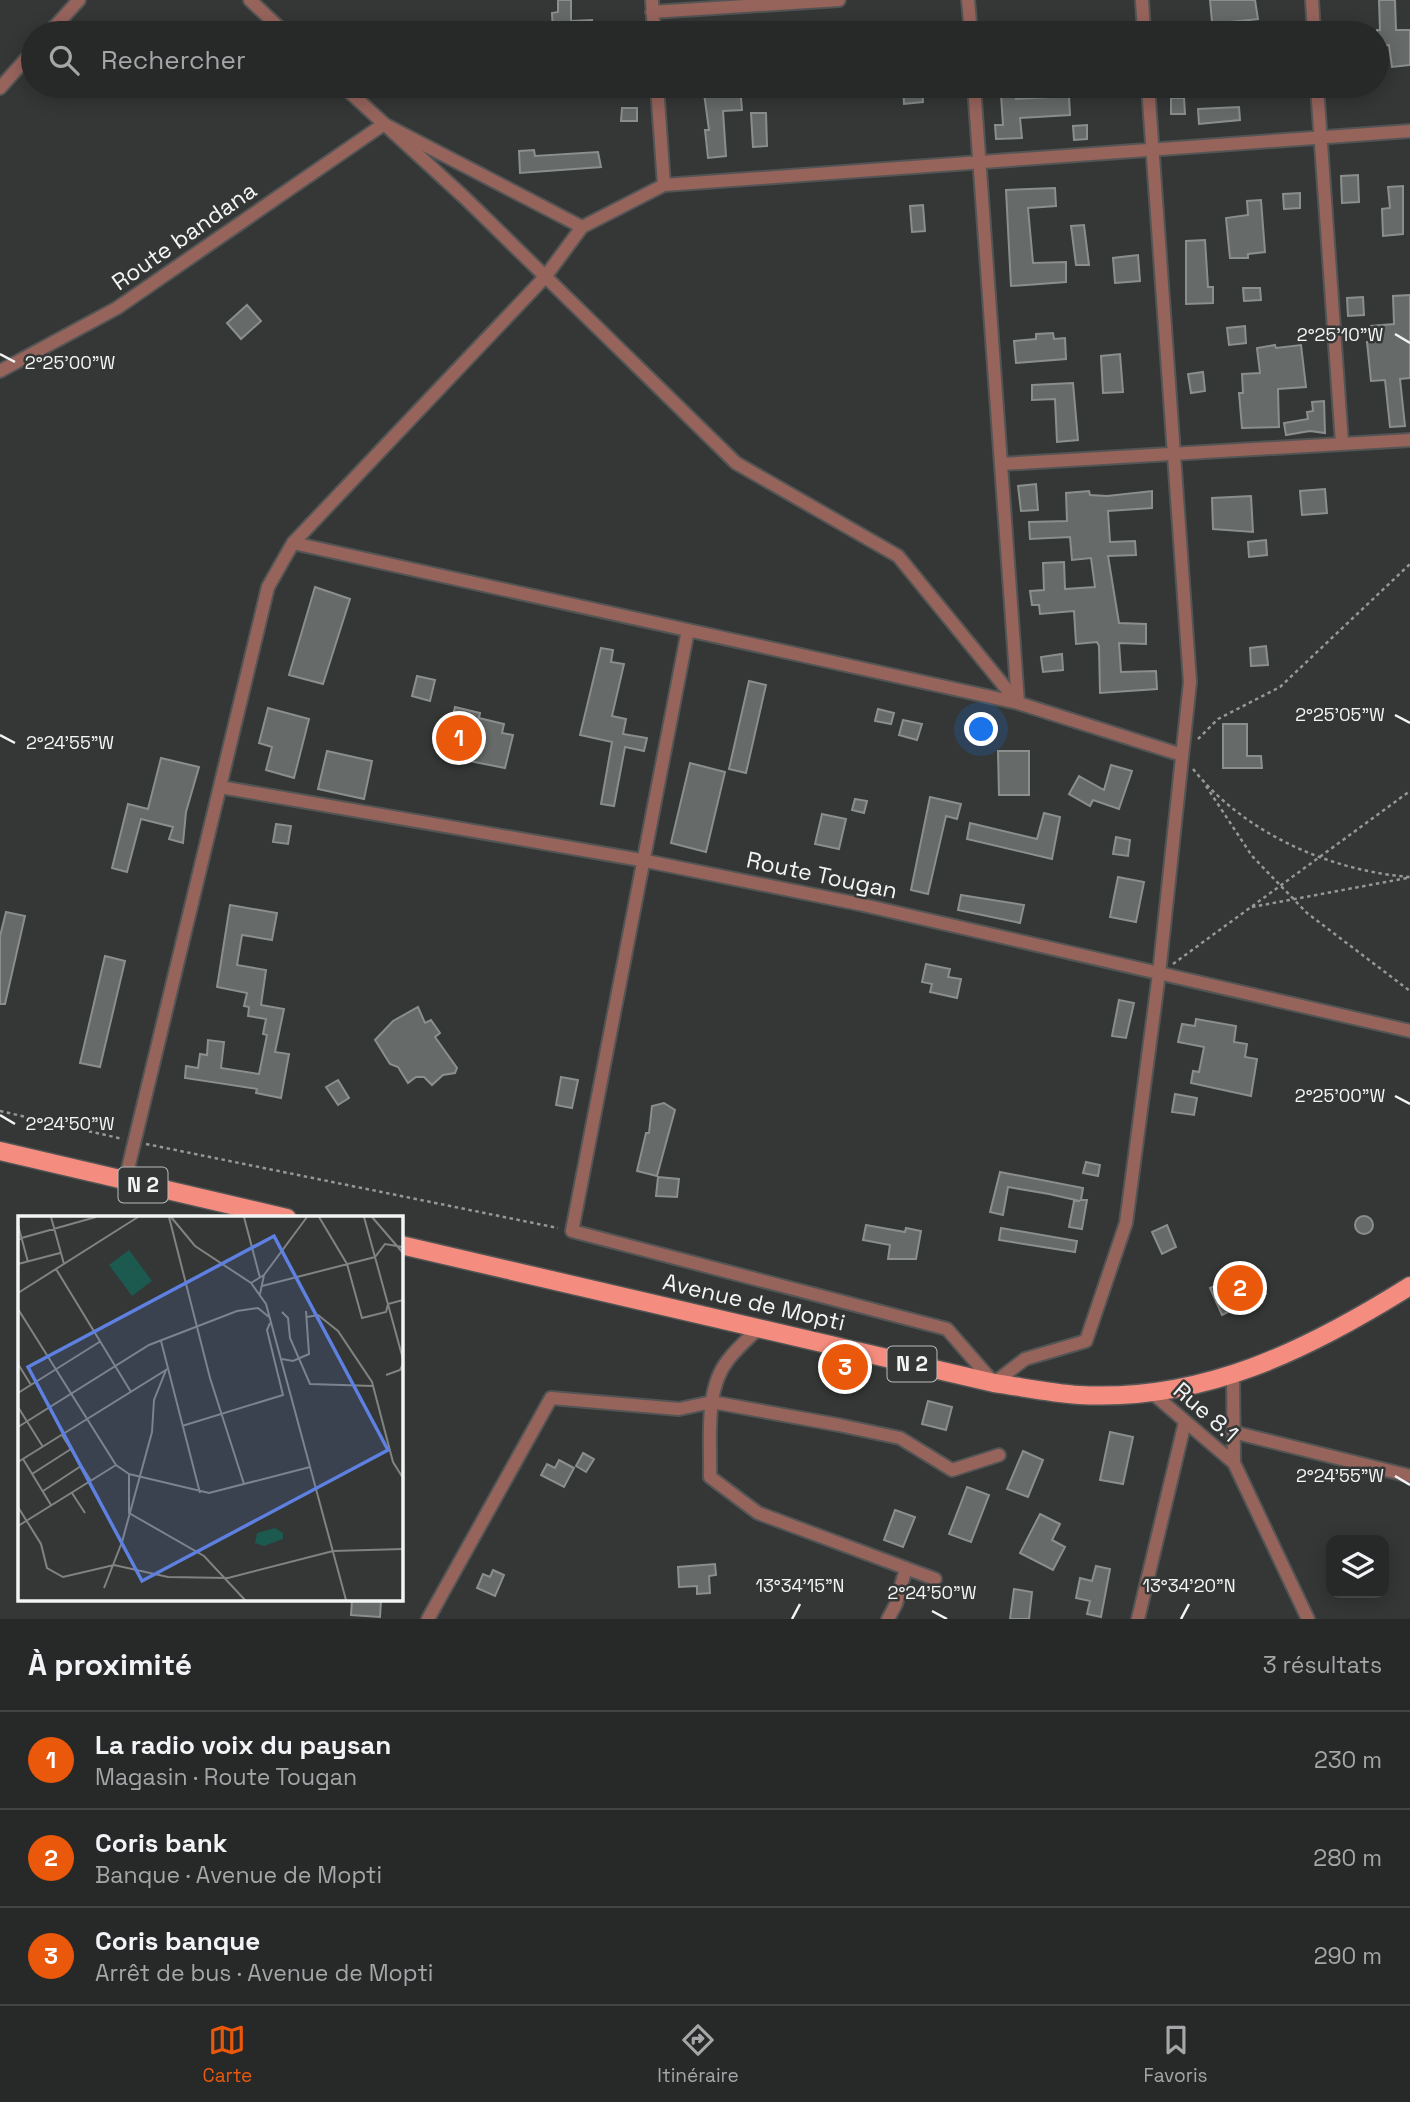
<!DOCTYPE html>
<html lang="fr">
<head>
<meta charset="utf-8">
<style>
  :root { --surface:#272928; --page:#333534; --text:#f1f3f6; --muted:#a4a6a8; --line:#434545; --accent:#ea580c }
  body { margin:0; font-family:"Space Grotesk",sans-serif; background:var(--page); color:var(--text) }
  .controls { position:absolute; right:21px; bottom:21px; display:grid; overflow:hidden; border-radius:14px; box-shadow:0 4px 18px #0003 }
  .controls button { width:63px; height:63px; display:grid; place-items:center; padding:0; border:0; border-bottom:2px solid var(--line); background:var(--surface); color:var(--text); font:35px sans-serif }
  .you { position:absolute; left:982px; top:730px; width:24px; height:24px; margin:-18px; border:5px solid #fff; border-radius:50%; background:#1a73e8; box-shadow:0 0 0 10px #1a73e833 }
  .badge { display:grid; place-items:center; width:46px; height:46px; border-radius:50%; background:var(--accent); color:#fff; font-size:23px; font-weight:700 }
  .pin { position:absolute; translate:-50% -50%; border:4px solid #fff; box-shadow:0 2px 7px #0006 }
  .list { margin:0; padding:0; list-style:none }
  h2 { display:flex; justify-content:space-between; align-items:center; height:91px; margin:0; padding:0 28px; font-size:30px }
  h2 small { font-size:23px; font-weight:400; color:var(--muted) }
  .list li { display:grid; grid-template-columns:46px 1fr auto; gap:21px; align-items:center; box-sizing:border-box; height:98px; padding:0 28px; border-top:2px solid var(--line) }
  .list b { display:block; font-size:26px; white-space:nowrap }
  .list p { margin:0; font-size:23px; white-space:nowrap; color:var(--muted) }
  .list em { font-size:23px; font-style:normal; color:var(--muted) }
  .icon { flex:none; width:38px; height:38px; fill:none; stroke:currentColor; stroke-width:2; stroke-linecap:round; stroke-linejoin:round }
  .map { position:relative; flex:none; width:1410px; height:1619px; overflow:hidden }
  .search { position:absolute; background:var(--surface); box-shadow:0 4px 18px #0003; left:21px; right:21px; top:21px; height:77px; display:flex; align-items:center; gap:18px; box-sizing:border-box; padding:0 24px; border-radius:38px; color:var(--muted); font-size:26px }
  .sheet { height:385px; background:var(--surface) }
  nav { display:flex; justify-content:space-around; align-items:center; box-sizing:border-box; height:98px; border-top:2px solid var(--line); background:var(--surface); font-size:19px; color:var(--muted) }
  nav a { display:grid; justify-items:center; gap:4px }
  nav .on { color:var(--accent) }
  .map>svg:first-child { display:block }
  .building { fill:#666a69; stroke:#8a8e8d; stroke-width:2 }
  .lines { fill:none; stroke-linecap:round; stroke-linejoin:round }
  .street-casing { stroke:#535555; stroke-width:16 }
  .primary-casing { stroke:#535555; stroke-width:21 }
  .path { stroke:#969898; stroke-width:2.5; stroke-dasharray:3.5 3.5; stroke-linecap:butt }
  .street { stroke:#97645c; stroke-width:12 }
  .primary { stroke:#f48d7f; stroke-width:18 }
  .ticks { fill:none; stroke:#f3f5f5; stroke-width:2.5 }
  .labels { text-anchor:middle; stroke-width:5; stroke-linejoin:round; paint-order:stroke }
  .shield { fill:#343736; stroke:#babcbc; stroke-width:2 }
  .shield-label { font-size:21px; font-weight:bold; fill:#f3f5f5 }
  .street-label { font-size:23px; fill:#f3f5f5; stroke:#343736 }
  .inset-road { fill:none; stroke:#808382; stroke-width:2 }
  .view { fill:#5d80e1; fill-opacity:0.15; stroke:#5d80e1; stroke-width:3.5 }
  .inset-edge { fill:none; stroke:#f3f5f5; stroke-width:3.5 }
  .ticks-label { font-size:18px; text-anchor:middle; fill:#f3f5f5; stroke:#343736; stroke-width:5; stroke-linejoin:round; paint-order:stroke }
</style>
</head>
<body>
<div class="map">
<svg width="1410" height="1619" viewBox="0 0 1410 1619">
  <rect width="100%" height="100%" fill="#343736"/>
  <!-- building -->
  <path class="building" d="M 558,0 L 571,0 L 571,21 L 592,20 L 593,33 L 553,33 L 552,13 L 558,12 Z
    M 1210,0 L 1255,0 L 1258,19 L 1231,22 L 1232,32 L 1213,33 Z
    M 1379,0 L 1395,0 L 1396,30 L 1410,30 L 1410,65 L 1392,67 L 1389,45 L 1377,46 L 1377,30 L 1380,30 Z
    M 703,86 L 740,86 L 742,110 L 723,111 L 726,156 L 708,158 L 705,130 L 709,130 Z
    M 903,86 L 922,86 L 923,102 L 904,104 Z
    M 1016,94 L 1016,99 L 1069,96 L 1070,115 L 1020,118 L 1022,138 L 996,139 L 995,125 L 1003,125 L 1001,95 Z
    M 1171,98 L 1184,98 L 1185,114 L 1171,114 Z
    M 1239,107 L 1240,120 L 1199,124 L 1198,109 Z
    M 622,108 L 637,108 L 637,121 L 621,121 Z
    M 751,113 L 766,113 L 767,146 L 753,147 Z
    M 1087,125 L 1087,139 L 1074,140 L 1073,126 Z
    M 534,150 L 535,156 L 598,152 L 601,167 L 520,173 L 519,151 Z
    M 1358,175 L 1359,202 L 1342,203 L 1341,176 Z
    M 1403,186 L 1403,234 L 1383,236 L 1382,209 L 1390,208 L 1388,187 Z
    M 1055,188 L 1056,206 L 1028,208 L 1033,263 L 1066,262 L 1066,282 L 1011,286 L 1006,190 Z
    M 1300,193 L 1300,208 L 1284,209 L 1283,194 Z
    M 1261,200 L 1265,252 L 1248,254 L 1248,258 L 1230,258 L 1226,218 L 1248,215 L 1247,201 Z
    M 923,205 L 925,231 L 912,232 L 910,206 Z
    M 1084,225 L 1089,265 L 1076,265 L 1071,226 Z
    M 1205,240 L 1208,287 L 1213,287 L 1213,303 L 1186,304 L 1186,241 Z
    M 1138,255 L 1140,281 L 1115,283 L 1113,258 Z
    M 1243,288 L 1260,288 L 1261,300 L 1244,301 Z
    M 1410,295 L 1410,378 L 1400,379 L 1405,426 L 1390,427 L 1385,380 L 1371,381 L 1367,342 L 1372,342 L 1371,326 L 1394,324 L 1393,296 Z
    M 1363,297 L 1364,315 L 1348,316 L 1347,298 Z
    M 247,305 L 261,321 L 241,339 L 227,323 Z
    M 1245,326 L 1246,343 L 1229,345 L 1227,328 Z
    M 1053,333 L 1054,339 L 1065,338 L 1066,359 L 1016,363 L 1014,341 L 1036,339 L 1036,334 Z
    M 1275,345 L 1276,348 L 1301,345 L 1306,387 L 1278,389 L 1279,427 L 1242,428 L 1239,393 L 1243,393 L 1242,374 L 1260,373 L 1257,348 Z
    M 1120,354 L 1123,392 L 1103,393 L 1101,356 Z
    M 1203,372 L 1205,391 L 1191,393 L 1188,374 Z
    M 1073,383 L 1078,440 L 1057,442 L 1055,399 L 1032,400 L 1032,385 Z
    M 1324,401 L 1325,433 L 1310,431 L 1286,435 L 1284,423 L 1308,419 L 1307,412 L 1313,411 L 1312,402 Z
    M 1036,484 L 1038,510 L 1021,511 L 1018,486 Z
    M 1325,489 L 1327,513 L 1302,515 L 1300,491 Z
    M 1089,491 L 1090,495 L 1107,496 L 1152,491 L 1152,508 L 1108,511 L 1110,542 L 1135,541 L 1136,555 L 1108,556 L 1119,623 L 1146,624 L 1146,644 L 1119,643 L 1121,672 L 1156,671 L 1157,689 L 1100,693 L 1099,646 L 1097,642 L 1076,644 L 1074,611 L 1040,614 L 1039,605 L 1032,605 L 1030,591 L 1044,590 L 1043,563 L 1064,562 L 1065,589 L 1095,587 L 1091,558 L 1072,560 L 1070,537 L 1030,539 L 1029,522 L 1067,521 L 1066,493 Z
    M 1251,496 L 1253,532 L 1213,529 L 1212,498 Z
    M 1266,540 L 1267,555 L 1249,557 L 1248,542 Z
    M 315,587 L 350,599 L 323,684 L 289,675 Z
    M 1266,646 L 1268,665 L 1251,666 L 1250,648 Z
    M 601,648 L 613,650 L 611,662 L 624,664 L 612,716 L 626,719 L 623,734 L 647,738 L 644,751 L 625,747 L 614,806 L 601,804 L 612,742 L 580,735 Z
    M 1062,654 L 1063,670 L 1043,672 L 1041,657 Z
    M 417,676 L 435,680 L 430,701 L 412,696 Z
    M 749,681 L 766,685 L 746,773 L 729,769 Z
    M 455,707 L 480,713 L 479,718 L 504,724 L 502,733 L 513,735 L 505,768 L 444,756 Z
    M 268,708 L 309,719 L 294,778 L 266,770 L 272,747 L 259,743 Z
    M 878,709 L 894,713 L 891,724 L 875,721 Z
    M 903,720 L 922,724 L 917,740 L 899,735 Z
    M 1223,724 L 1247,724 L 1247,756 L 1261,756 L 1262,768 L 1223,768 Z
    M 327,751 L 372,761 L 364,799 L 318,789 Z
    M 998,751 L 1029,751 L 1029,795 L 999,795 Z
    M 161,758 L 199,767 L 186,812 L 183,843 L 169,839 L 173,827 L 141,819 L 127,872 L 112,868 L 128,804 L 148,809 Z
    M 690,763 L 725,772 L 706,852 L 671,843 Z
    M 1111,765 L 1132,771 L 1119,809 L 1093,800 L 1090,806 L 1069,794 L 1079,776 L 1104,790 Z
    M 930,797 L 961,804 L 957,819 L 946,816 L 928,894 L 911,890 Z
    M 855,799 L 867,801 L 864,813 L 852,810 Z
    M 1044,813 L 1060,817 L 1052,859 L 967,839 L 970,823 L 1037,839 Z
    M 822,814 L 846,819 L 839,849 L 815,844 Z
    M 276,824 L 291,826 L 288,844 L 273,842 Z
    M 1116,837 L 1130,840 L 1128,856 L 1113,854 Z
    M 1118,877 L 1144,882 L 1136,922 L 1110,917 Z
    M 961,895 L 1024,905 L 1020,923 L 958,910 Z
    M 230,905 L 277,913 L 272,940 L 242,935 L 237,965 L 266,970 L 261,1005 L 284,1009 L 275,1052 L 289,1054 L 281,1098 L 256,1093 L 257,1089 L 185,1078 L 186,1066 L 198,1068 L 200,1054 L 207,1055 L 208,1040 L 224,1042 L 221,1068 L 259,1074 L 267,1035 L 263,1034 L 266,1019 L 248,1016 L 249,1007 L 244,1006 L 247,993 L 217,987 Z
    M 6,912 L 25,916 L 5,1004 L 0,1004 L 0,936 Z
    M 105,956 L 125,961 L 100,1067 L 80,1063 Z
    M 926,964 L 950,969 L 948,977 L 961,979 L 957,998 L 930,992 L 932,984 L 922,982 Z
    M 1119,1000 L 1134,1003 L 1126,1038 L 1112,1036 Z
    M 418,1007 L 425,1023 L 431,1020 L 440,1033 L 435,1037 L 457,1068 L 455,1073 L 443,1075 L 432,1085 L 424,1077 L 416,1077 L 408,1083 L 398,1067 L 390,1064 L 375,1040 L 393,1021 Z
    M 1196,1019 L 1236,1026 L 1234,1042 L 1247,1044 L 1245,1057 L 1257,1059 L 1251,1096 L 1191,1083 L 1193,1071 L 1199,1072 L 1204,1047 L 1178,1042 L 1182,1024 L 1195,1026 Z
    M 561,1077 L 578,1080 L 572,1108 L 556,1105 Z
    M 338,1080 L 349,1098 L 338,1105 L 326,1087 Z
    M 1175,1094 L 1197,1098 L 1194,1115 L 1172,1112 Z
    M 664,1103 L 675,1110 L 657,1176 L 637,1171 L 646,1133 L 649,1133 L 652,1106 Z
    M 1086,1162 L 1100,1165 L 1098,1176 L 1083,1173 Z
    M 1000,1172 L 1083,1188 L 1081,1200 L 1087,1200 L 1082,1229 L 1069,1227 L 1074,1201 L 1080,1201 L 1049,1194 L 1008,1187 L 1003,1215 L 990,1212 Z
    M 658,1177 L 679,1179 L 677,1197 L 656,1196 Z
    M1355 1225a9 9 0 1 1 18 0a9 9 0 1 1-18 0Z
    M 866,1225 L 905,1232 L 906,1228 L 921,1231 L 916,1259 L 888,1259 L 890,1245 L 863,1240 Z
    M 1167,1225 L 1176,1247 L 1162,1254 L 1152,1232 Z
    M 1001,1228 L 1077,1241 L 1075,1252 L 999,1240 Z
    M 1253,1268 L 1266,1294 L 1222,1315 L 1210,1288 Z
    M 928,1401 L 952,1407 L 946,1430 L 922,1424 Z
    M 1110,1432 L 1133,1437 L 1123,1484 L 1100,1480 Z
    M 1023,1451 L 1043,1460 L 1028,1497 L 1007,1489 Z
    M 583,1453 L 594,1459 L 586,1472 L 576,1466 Z
    M 559,1460 L 574,1468 L 564,1487 L 541,1475 L 547,1464 L 555,1468 Z
    M 967,1487 L 989,1495 L 971,1542 L 949,1534 Z
    M 895,1510 L 915,1517 L 903,1547 L 884,1540 Z
    M 1040,1514 L 1060,1524 L 1052,1540 L 1065,1547 L 1053,1570 L 1020,1553 Z
    M 715,1564 L 716,1575 L 709,1576 L 710,1593 L 697,1594 L 697,1586 L 679,1587 L 678,1567 Z
    M 1096,1566 L 1110,1569 L 1101,1617 L 1087,1614 L 1090,1601 L 1076,1598 L 1080,1578 L 1092,1581 Z
    M 493,1570 L 504,1575 L 495,1596 L 477,1588 L 483,1574 L 490,1577 Z
    M 1014,1589 L 1032,1592 L 1029,1619 L 1010,1619 Z
    M 352,1600 L 381,1600 L 380,1617 L 351,1615 Z"/>
  <g class="lines">
    <!-- street casing -->
    <g class="street-casing">
      <path id="street" d="M 250,0 L 285,33
        M 652,0 L 654,33
        M 968,0 L 971,33
        M 1142,0 L 1144,33
        M 1312,0 L 1314,33
        M 652,12 L 839,0
        M 49,33 L 79,0
        M 343,86 L 465,198 L 736,463 L 898,556 L 1018,703 L 974,86
        M 657,86 L 664,185
        M 1317,86 L 1342,444
        M 0,88 L 33,51
        M 0,371 L 117,308 L 384,124 L 582,227 L 664,185 L 1410,131
        M 1001,464 L 1410,440
        M 293,543 L 1018,703 L 1182,755
        M 688,630 L 572,1231 L 947,1329 L 994,1383 L 1025,1359 L 1086,1341 L 1126,1223 L 1159,974 L 1190,682 L 1148,86
        M 220,787 L 641,860 L 859,904 L 1410,1031
        M 125,1181 L 268,587 L 293,543 L 545,277 L 582,227
        M 759,1328 C 749,1338 737,1348 728,1360 C 704,1390 711,1440 710,1477 L 758,1513 L 935,1579
        M 1151,1392 L 1234,1463 L 1233,1377
        M 1233,1432 L 1410,1476
        M 1234,1463 L 1308,1619
        M 428,1619 L 551,1398 L 679,1409 L 712,1402 L 839,1425 L 900,1438 L 952,1470 L 999,1455
        M 888,1619 L 896,1604 L 906,1568
        M 1138,1619 L 1185,1422"/>
    </g>
    <!-- primary casing -->
    <g class="primary-casing">
      <path id="primary" d="M 0,1151 L 287,1218
        M 401,1245 L 994,1383 C 1022,1387 1051,1393 1079,1395 C 1203,1402 1308,1350 1410,1286"/>
    </g>
    <!-- path -->
    <path class="path" d="M 1198,739 L 1218,719 L 1280,687 L 1410,564
      M 1193,769 C 1244,833 1330,871 1410,877
      M 1206,786 L 1252,856 L 1307,913 L 1410,991
      M 1252,907 L 1407,878
      M 1173,964 L 1410,791
      M 0,1111 L 123,1139
      M 146,1144 L 558,1228"/>
    <!-- street -->
    <use href="#street" class="street"/>
    <!-- primary -->
    <use href="#primary" class="primary"/>
  </g>
  <!-- ticks -->
  <path class="ticks" d="M 1395,334 L 1410,343M 0,354 L 15,362M 1395,715 L 1410,723M 0,735 L 15,743M 1395,1096 L 1410,1104M 0,1115 L 15,1124M 1395,1476 L 1410,1485M 932,1611 L 947,1619M 792,1619 L 800,1604M 1181,1619 L 1189,1604"/>
  <g class="labels">
    <!-- shield labels -->
    <g class="shield">
      <rect x="118.5" y="1167.5" width="49" height="35" rx="5"/>
      <rect x="887.5" y="1346.5" width="49" height="35" rx="5"/>
    </g>
    <g class="shield-label">
      <text x="143" y="1192">N 2</text>
      <text x="912" y="1371">N 2</text>
    </g>
    <!-- street labels -->
    <g class="street-label">
      <text transform="translate(184 236) rotate(-35)" y="8">Route bandana</text>
      <text transform="translate(822 875) rotate(12)" y="8">Route Tougan</text>
      <text transform="translate(754 1302) rotate(13)" y="8">Avenue de Mopti</text>
      <text transform="translate(1206 1412) rotate(41)" y="8">Rue 8.1</text>
    </g>
  </g>
  <!-- overview -->
  <g transform="translate(18 1216)">
    <rect width="385" height="385" fill="#343736"/>
    <path d="M 111,34 L 134,65 L 114,80 L 91,49 ZM 257,312 L 265,317 L 265,323 L 246,330 L 237,327 L 239,317 Z" fill="#1c594f"/>
    <path class="inset-road" d="M 33,1 L 46,48M 151,1 L 192,162 L 226,268M 153,1 L 177,30 L 233,67 L 248,88 L 328,384M 226,1 L 242,62M 301,1 L 329,48 L 344,102 L 368,96 L 370,88 L 385,84M 346,1 L 385,143M 354,1 L 385,37M 0,9 L 10,46M 0,23 L 78,1M 0,48 L 42,37M 38,53 L 113,176M 246,59 L 289,1M 233,67 L 246,59 L 242,78M 244,70 L 357,41 L 367,28 L 385,31M 0,77 L 120,1M 0,93 L 98,249 L 111,258 L 111,297 L 186,340 L 227,384M 264,96 L 270,102 L 272,122 L 292,168 L 355,170M 289,101 L 300,99 L 320,115 L 354,166 L 375,246 L 385,262M 143,125 L 182,277M 264,143 L 275,145 L 291,138 L 288,95M 0,148 L 13,169M 368,159 L 382,154 L 385,148M 0,177 L 83,125M 0,191 L 25,231M 164,210 L 265,179 L 249,114 L 252,107M 0,211 L 131,129 L 219,95 L 240,92 L 251,101M 44,219 L 73,265M 5,243 L 33,289M 0,246 L 148,154 L 136,184 L 134,216 L 104,326 L 86,372M 14,258 L 53,233M 111,258 L 191,277 L 292,251M 25,275 L 63,250M 54,277 L 67,297M 0,291 L 23,328 L 29,352 L 45,361 L 96,349 L 150,361 L 210,362 L 315,335 L 385,333M 0,310 L 98,249"/>
    <path class="view" d="M 256,20 L 370,234 L 124,365 L 10,151 Z"/>
    <rect width="385" height="385" class="inset-edge"/>
  </g>
  <g class="ticks-label">
    <text x="1340" y="341">2°25'10"W</text>
    <text x="70" y="369">2°25'00"W</text>
    <text x="1340" y="721">2°25'05"W</text>
    <text x="70" y="749">2°24'55"W</text>
    <text x="1340" y="1102">2°25'00"W</text>
    <text x="70" y="1130">2°24'50"W</text>
    <text x="1340" y="1482">2°24'55"W</text>
    <text x="800" y="1592">13°34'15"N</text>
    <text x="1189" y="1592">13°34'20"N</text>
    <text x="932" y="1599">2°24'50"W</text>
  </g>
</svg>
<div class="controls">
<button><svg class="icon" aria-label="layers" viewBox="0 0 24 24"><path d="M12 4l9 5-9 5-9-5zM3 14l9 5 9-5"/></svg></button>
</div>
<div class="you"></div>
<div class="pin badge" style="left:459px;top:738px">1</div>
<div class="pin badge" style="left:1240px;top:1288px">2</div>
<div class="pin badge" style="left:845px;top:1367px">3</div>
<div class="search"><svg class="icon" aria-label="search" viewBox="0 0 24 24"><circle cx="10" cy="10" r="6"/><path d="M15 15l6 6"/></svg>Rechercher</div>
</div>
<section class="sheet">
<h2>À proximité<small>3 résultats</small></h2>
<ul class="list">
<li><span class="badge">1</span><div><b>La radio voix du paysan</b><p>Magasin · Route Tougan</p></div><em>230 m</em></li>
<li><span class="badge">2</span><div><b>Coris bank</b><p>Banque · Avenue de Mopti</p></div><em>280 m</em></li>
<li><span class="badge">3</span><div><b>Coris banque</b><p>Arrêt de bus · Avenue de Mopti</p></div><em>290 m</em></li>
</ul>
</section>
<nav>
<a class="on"><svg class="icon" aria-label="map" viewBox="0 0 24 24"><path d="M3 6l6-2 6 2 6-2v14l-6 2-6-2-6 2zM9 4v14M15 6v14"/></svg>Carte</a>
<a><svg class="icon" aria-label="directions" viewBox="0 0 24 24"><path d="M12 3l9 9-9 9-9-9zM9 14v-3h6M13 9l2 2-2 2"/></svg>Itinéraire</a>
<a><svg class="icon" aria-label="saved" viewBox="0 0 24 24"><path d="M7 4h10v16l-5-4-5 4z"/></svg>Favoris</a>
</nav>
</body>
</html>
